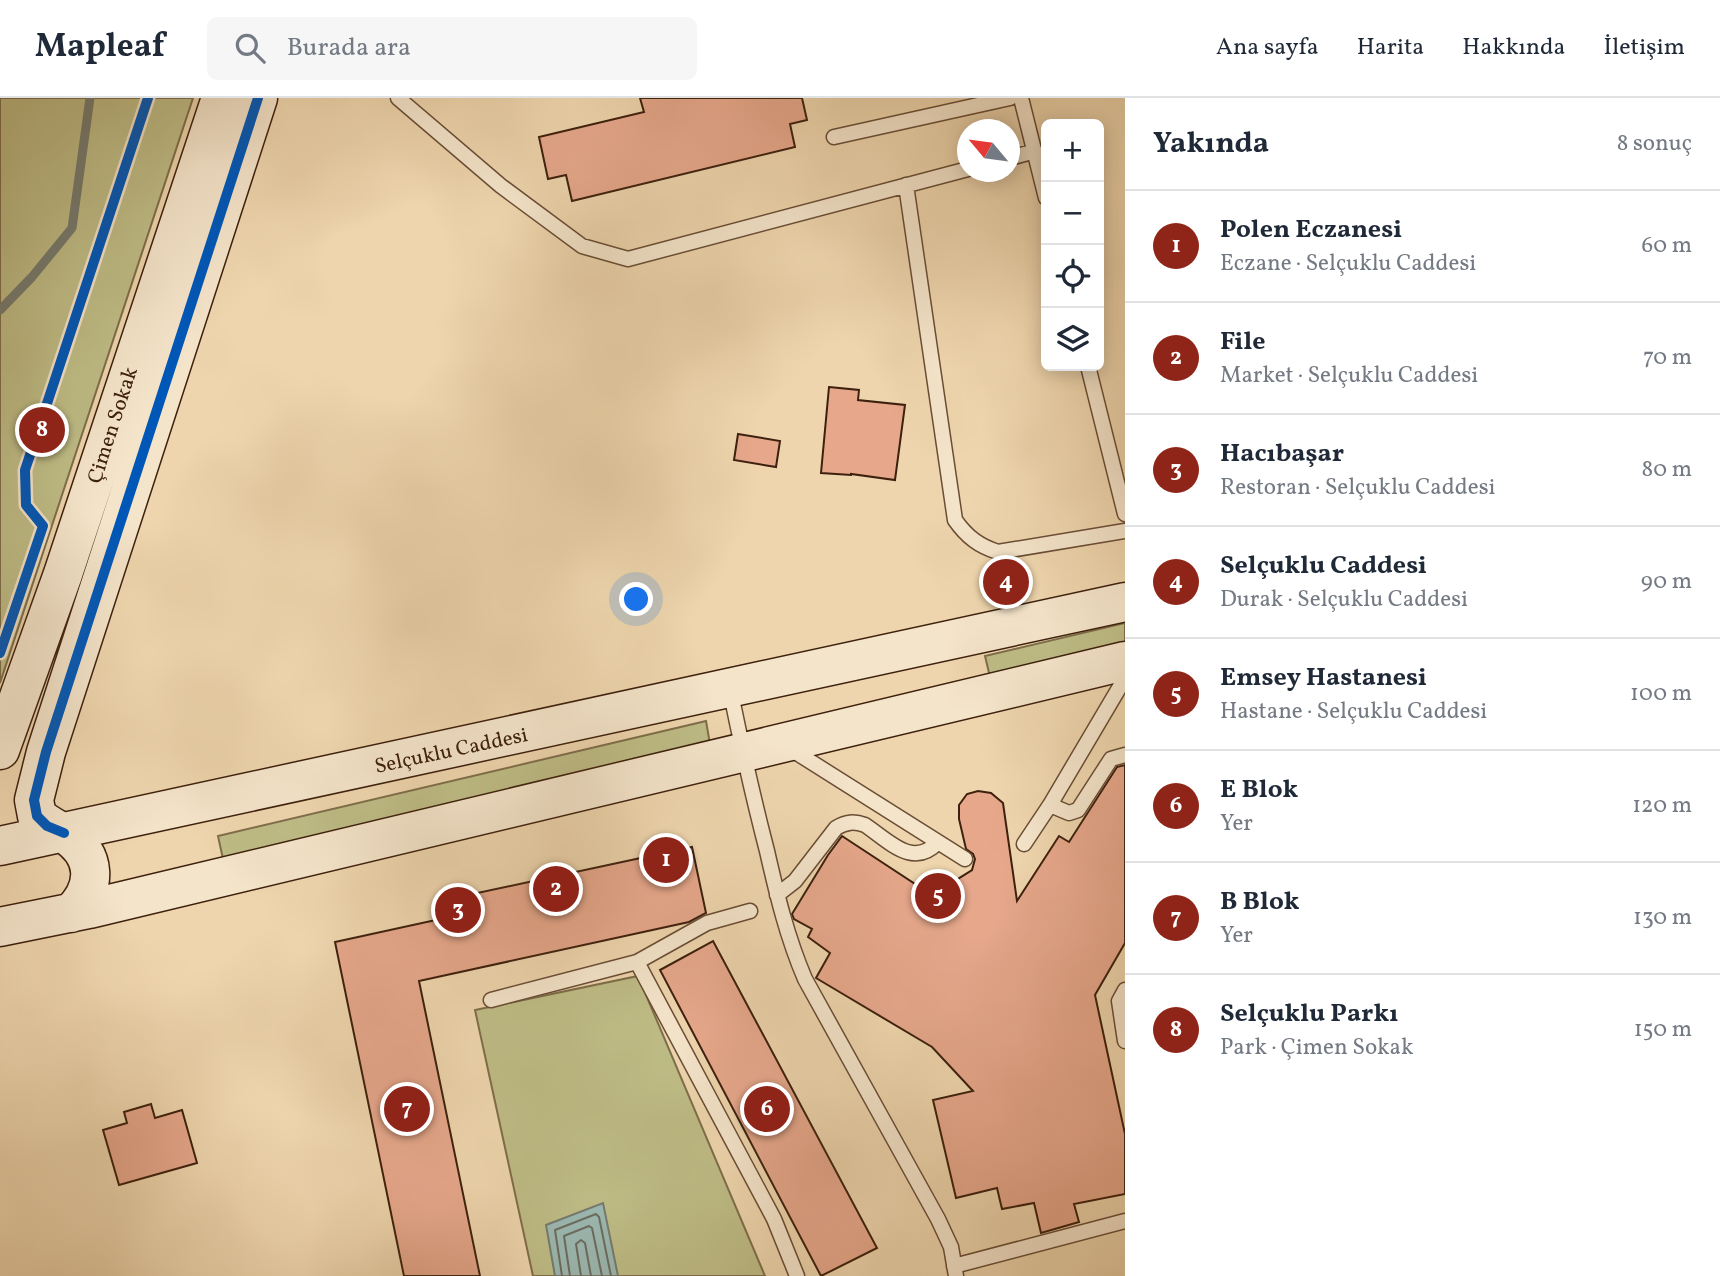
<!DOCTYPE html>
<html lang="tr">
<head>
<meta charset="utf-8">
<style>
  :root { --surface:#fff; --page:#f6f6f7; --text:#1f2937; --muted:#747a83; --line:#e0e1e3; --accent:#8f2418 }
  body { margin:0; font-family:Vollkorn,serif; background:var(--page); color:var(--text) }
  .controls { position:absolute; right:21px; top:21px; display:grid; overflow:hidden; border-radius:10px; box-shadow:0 4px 18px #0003 }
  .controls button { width:63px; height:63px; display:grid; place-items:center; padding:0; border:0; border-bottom:2px solid var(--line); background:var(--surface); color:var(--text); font:35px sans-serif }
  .compass { position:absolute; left:957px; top:21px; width:63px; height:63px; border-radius:50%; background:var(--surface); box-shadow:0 4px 18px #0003; rotate:299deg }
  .you { position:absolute; left:637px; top:502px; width:24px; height:24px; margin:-18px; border:5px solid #fff; border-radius:50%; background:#1a73e8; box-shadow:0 0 0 10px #1a73e833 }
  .badge { display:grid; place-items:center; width:46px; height:46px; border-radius:50%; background:var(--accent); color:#fff; font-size:23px; font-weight:700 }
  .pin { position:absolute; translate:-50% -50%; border:4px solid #fff; box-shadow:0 2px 7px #0006 }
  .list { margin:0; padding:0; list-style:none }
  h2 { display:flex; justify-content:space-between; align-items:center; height:91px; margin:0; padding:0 28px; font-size:30px }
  h2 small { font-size:23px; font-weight:400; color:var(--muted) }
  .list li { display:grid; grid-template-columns:46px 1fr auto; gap:21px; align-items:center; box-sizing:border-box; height:112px; padding:0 28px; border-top:2px solid var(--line) }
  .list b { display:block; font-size:26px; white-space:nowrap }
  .list p { margin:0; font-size:23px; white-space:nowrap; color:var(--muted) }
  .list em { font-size:23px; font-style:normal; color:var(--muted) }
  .icon { flex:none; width:38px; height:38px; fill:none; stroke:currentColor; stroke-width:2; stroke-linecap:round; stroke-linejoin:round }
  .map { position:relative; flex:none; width:1125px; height:1178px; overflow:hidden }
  header { display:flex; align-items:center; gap:42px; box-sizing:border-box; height:98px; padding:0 35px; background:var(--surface); border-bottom:2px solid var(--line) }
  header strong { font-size:33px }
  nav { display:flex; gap:38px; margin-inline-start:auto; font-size:24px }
  .search { width:490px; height:63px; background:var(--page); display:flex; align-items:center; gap:18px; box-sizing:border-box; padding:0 24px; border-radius:10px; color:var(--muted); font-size:26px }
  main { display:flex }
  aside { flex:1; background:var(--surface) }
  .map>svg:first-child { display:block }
  .green { fill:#bebc86; stroke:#7e6e4a; stroke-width:2 }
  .water { fill:#9bb8b1; stroke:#757b6f; stroke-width:2 }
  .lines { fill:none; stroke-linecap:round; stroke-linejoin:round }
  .shore { stroke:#6c6c5f; stroke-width:2 }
  .stream { stroke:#757b6f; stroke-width:9 }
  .building { fill:#e6a78b; stroke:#3d200d; stroke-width:2 }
  .lane-casing { stroke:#694d35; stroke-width:17 }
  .secondary-casing { stroke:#3d200d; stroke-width:41 }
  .lane { stroke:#f4e4ca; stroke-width:14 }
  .secondary { stroke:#f4e4ca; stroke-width:38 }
  .cycleway-casing { stroke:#f4e4ca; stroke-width:15 }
  .cycleway { stroke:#0057b8; stroke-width:10 }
  .labels { text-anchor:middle; stroke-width:7; stroke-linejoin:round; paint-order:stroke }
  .street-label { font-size:21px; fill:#3d200d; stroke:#f4e4ca }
</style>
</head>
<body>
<header>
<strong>Mapleaf</strong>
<div class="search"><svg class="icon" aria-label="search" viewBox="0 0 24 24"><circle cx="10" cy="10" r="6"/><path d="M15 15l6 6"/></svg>Burada ara</div>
<nav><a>Ana sayfa</a><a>Harita</a><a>Hakkında</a><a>İletişim</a></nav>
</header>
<main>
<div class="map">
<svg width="1125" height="1178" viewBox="0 0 1125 1178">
  <rect width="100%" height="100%" fill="#eed5ad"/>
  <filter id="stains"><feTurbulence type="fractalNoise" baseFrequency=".00286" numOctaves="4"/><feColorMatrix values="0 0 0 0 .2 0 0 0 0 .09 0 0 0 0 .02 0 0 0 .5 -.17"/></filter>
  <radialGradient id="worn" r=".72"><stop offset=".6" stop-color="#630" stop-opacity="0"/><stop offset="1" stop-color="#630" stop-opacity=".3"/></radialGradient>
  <!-- green -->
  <path class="green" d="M 0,0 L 193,0 L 0,585 Z
    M 1125,525 L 1125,548 L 990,579 L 985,558 Z
    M 706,623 L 710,646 L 223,761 L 218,738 Z
    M 638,878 L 765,1178 L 533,1178 L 475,912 Z"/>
  <!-- water -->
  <path class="water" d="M 603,1105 L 618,1178 L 555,1178 L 546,1127 Z"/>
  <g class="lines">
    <!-- shore -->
    <path class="shore" d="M 562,1178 L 555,1132 L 596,1116 L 599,1119 L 611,1178
      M 570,1178 L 564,1138 L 589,1128 L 592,1130 L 602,1178
      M 581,1178 L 576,1146 L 581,1142 L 585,1145 L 591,1178"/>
    <!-- stream -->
    <path class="stream" d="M 0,212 L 32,179 L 72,130 L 90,0"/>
  </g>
  <!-- building -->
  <path class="building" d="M 640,0 L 802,0 L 807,22 L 790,26 L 795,49 L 572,103 L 566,77 L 548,81 L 539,39 L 644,14 Z
    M 829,289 L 859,292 L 858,302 L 905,307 L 895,382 L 851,376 L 851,377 L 821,375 Z
    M 738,336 L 780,343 L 776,369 L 734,362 Z
    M 1125,667 L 1125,845 L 1095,897 L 1125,1036 L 1125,1096 L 1074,1106 L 1079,1124 L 1041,1135 L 1034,1105 L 1002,1111 L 997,1090 L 956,1100 L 933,1002 L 973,993 L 932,949 L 816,880 L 830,855 L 808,839 L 812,831 L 794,821 L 792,816 L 828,757 L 842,738 L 932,797 L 972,772 L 975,761 L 973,756 L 966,751 L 959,721 L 959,707 L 967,696 L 978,693 L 991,695 L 1003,705 L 1017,803 L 1059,738 L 1069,744 L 1117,669 Z
    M 692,749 L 706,815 L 689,824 L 419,883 L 480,1178 L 404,1178 L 335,844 L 445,820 L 440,803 Z
    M 713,843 L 877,1150 L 821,1178 L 660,872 Z
    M 151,1006 L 155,1020 L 182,1012 L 197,1065 L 119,1087 L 103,1032 L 127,1025 L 124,1014 Z"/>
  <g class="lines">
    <!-- lane casing -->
    <g class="lane-casing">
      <path id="lane" d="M 398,0 L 501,88 L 582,148 L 628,161 L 968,71
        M 1021,0 L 1046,100
        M 834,39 L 1010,0
        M 1010,60 L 1035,53
        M 906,87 L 955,422 C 967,439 979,448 998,454 L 1125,433
        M 1088,268 L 1125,416
        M 730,591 C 741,645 753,699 767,753 C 777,797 787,839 805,881 L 938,1121 L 951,1149 L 956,1178
        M 789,650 L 965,761
        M 1050,707 L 1069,715 L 1078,712 L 1111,661 L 1125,657
        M 1024,746 L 1050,707 L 1125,580
        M 777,797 L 795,783 L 836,730 C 846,724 854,723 865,727 C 889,743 913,771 938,744
        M 637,864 L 774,1121 L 797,1178
        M 1125,892 L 1119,903 L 1125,943
        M 491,902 L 637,864 L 707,825 L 750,813
        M 954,1168 L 1125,1123"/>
    </g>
    <!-- secondary casing -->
    <g class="secondary-casing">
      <path id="secondary" d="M 0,652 L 63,476 L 221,0
        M 0,748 L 1125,504
        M 71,815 C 98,789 97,757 65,736 C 55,730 46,726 37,718 L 34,702 L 46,654 L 258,0
        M 0,829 L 89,811 L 1125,563"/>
    </g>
    <!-- lane -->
    <use href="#lane" class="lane"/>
    <!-- secondary -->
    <use href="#secondary" class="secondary"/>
    <!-- cycleway casing -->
    <g class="cycleway-casing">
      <path id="cycleway" d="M 0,555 L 43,428 L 26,407 L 25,372 L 148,0
        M 64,735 L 47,728 L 37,718 L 34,702 L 46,654 L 258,0"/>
    </g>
    <!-- cycleway -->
    <use href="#cycleway" class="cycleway"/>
  </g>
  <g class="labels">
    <!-- street labels -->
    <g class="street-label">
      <text transform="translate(112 327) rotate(-72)" y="7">Çimen Sokak</text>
      <text transform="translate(451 652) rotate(-12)" y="7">Selçuklu Caddesi</text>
    </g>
  </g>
  <rect width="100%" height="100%" filter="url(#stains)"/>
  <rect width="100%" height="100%" fill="url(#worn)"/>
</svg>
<div class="controls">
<button>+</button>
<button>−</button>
<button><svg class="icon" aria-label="locate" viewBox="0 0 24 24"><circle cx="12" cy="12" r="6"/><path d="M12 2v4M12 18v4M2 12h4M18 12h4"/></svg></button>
<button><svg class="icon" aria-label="layers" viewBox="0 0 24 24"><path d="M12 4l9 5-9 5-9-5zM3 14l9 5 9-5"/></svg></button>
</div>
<svg class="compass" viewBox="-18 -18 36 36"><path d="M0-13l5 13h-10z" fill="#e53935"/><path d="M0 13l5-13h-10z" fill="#747a83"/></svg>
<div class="you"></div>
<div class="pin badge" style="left:666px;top:762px">1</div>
<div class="pin badge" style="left:556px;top:791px">2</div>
<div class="pin badge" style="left:458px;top:812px">3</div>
<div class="pin badge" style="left:1006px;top:484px">4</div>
<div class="pin badge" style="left:938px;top:798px">5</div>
<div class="pin badge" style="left:767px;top:1011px">6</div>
<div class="pin badge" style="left:407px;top:1011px">7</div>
<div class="pin badge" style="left:42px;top:332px">8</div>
</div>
<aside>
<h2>Yakında<small>8 sonuç</small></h2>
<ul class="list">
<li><span class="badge">1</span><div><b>Polen Eczanesi</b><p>Eczane · Selçuklu Caddesi</p></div><em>60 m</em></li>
<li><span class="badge">2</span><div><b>File</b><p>Market · Selçuklu Caddesi</p></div><em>70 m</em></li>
<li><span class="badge">3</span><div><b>Hacıbaşar</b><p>Restoran · Selçuklu Caddesi</p></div><em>80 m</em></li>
<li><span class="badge">4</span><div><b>Selçuklu Caddesi</b><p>Durak · Selçuklu Caddesi</p></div><em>90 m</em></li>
<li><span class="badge">5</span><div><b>Emsey Hastanesi</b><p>Hastane · Selçuklu Caddesi</p></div><em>100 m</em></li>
<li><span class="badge">6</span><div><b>E Blok</b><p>Yer</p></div><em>120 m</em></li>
<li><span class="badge">7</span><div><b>B Blok</b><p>Yer</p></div><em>130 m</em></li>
<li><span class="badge">8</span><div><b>Selçuklu Parkı</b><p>Park · Çimen Sokak</p></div><em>150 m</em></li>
</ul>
</aside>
</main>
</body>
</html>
